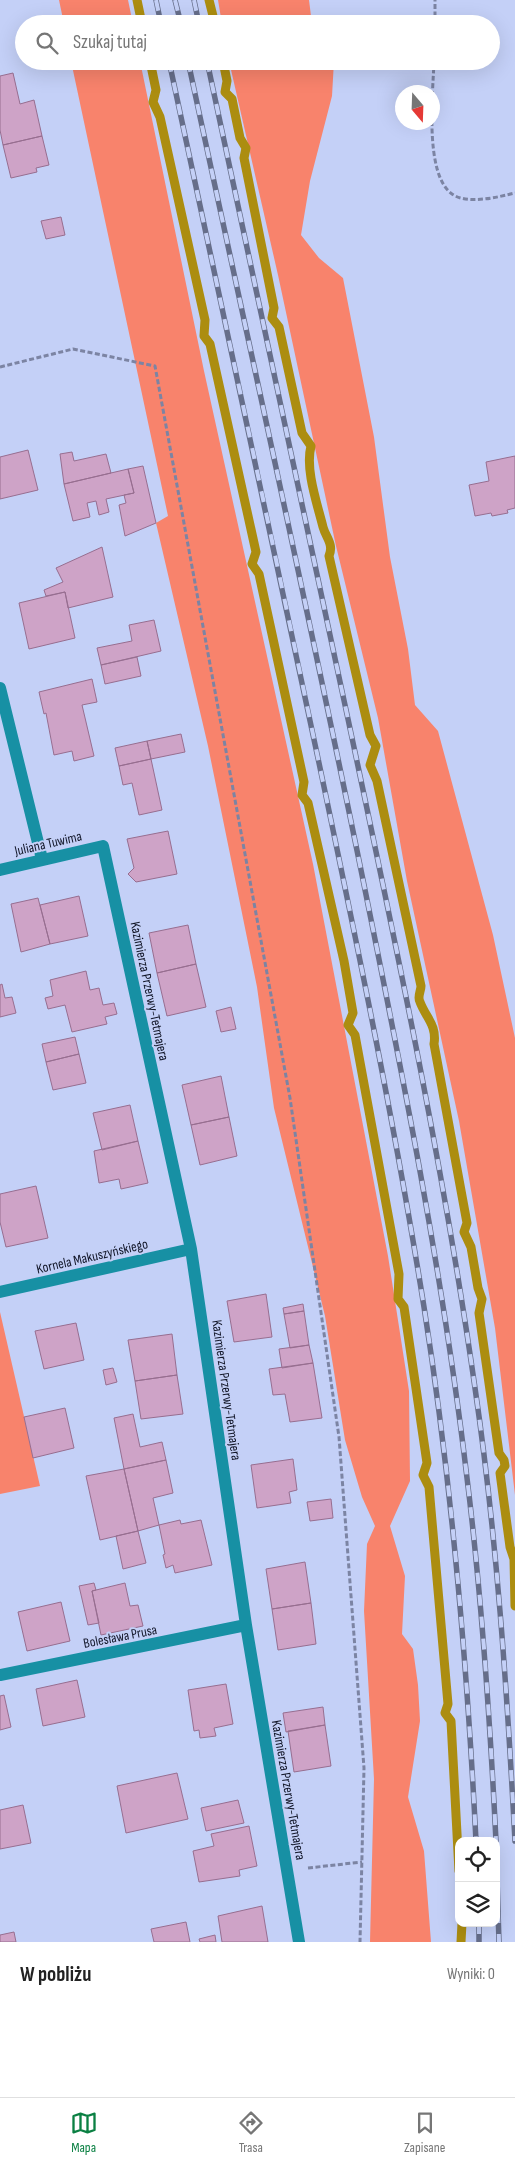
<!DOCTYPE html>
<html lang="pl">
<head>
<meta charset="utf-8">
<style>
  :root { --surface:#fff; --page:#f2f2f2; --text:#222; --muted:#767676; --line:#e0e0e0; --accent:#0b8043 }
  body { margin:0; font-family:"Sofia Sans Condensed",sans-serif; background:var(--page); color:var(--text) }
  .controls { position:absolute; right:15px; bottom:15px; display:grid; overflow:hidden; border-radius:10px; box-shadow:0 5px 20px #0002 }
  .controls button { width:45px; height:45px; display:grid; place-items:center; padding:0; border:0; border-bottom:1px solid var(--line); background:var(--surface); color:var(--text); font:25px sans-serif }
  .compass { position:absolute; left:395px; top:85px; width:45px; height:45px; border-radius:50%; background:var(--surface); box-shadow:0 5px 20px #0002; rotate:161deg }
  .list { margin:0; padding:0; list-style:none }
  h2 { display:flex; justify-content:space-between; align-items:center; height:65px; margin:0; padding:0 20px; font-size:21px }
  h2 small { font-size:16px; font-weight:400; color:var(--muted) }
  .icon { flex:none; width:28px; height:28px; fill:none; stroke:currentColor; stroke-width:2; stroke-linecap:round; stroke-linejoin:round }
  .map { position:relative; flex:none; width:515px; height:1942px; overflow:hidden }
  .search { position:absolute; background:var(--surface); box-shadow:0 5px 20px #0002; left:15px; right:15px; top:15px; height:55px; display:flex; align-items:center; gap:12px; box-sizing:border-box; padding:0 18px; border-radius:28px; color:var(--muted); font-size:19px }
  .sheet { height:155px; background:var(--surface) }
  nav { display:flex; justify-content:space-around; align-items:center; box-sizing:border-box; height:70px; border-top:1px solid var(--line); background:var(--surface); font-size:14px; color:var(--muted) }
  nav a { display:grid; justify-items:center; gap:2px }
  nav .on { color:var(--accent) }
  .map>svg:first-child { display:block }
  .green { fill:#f8836c }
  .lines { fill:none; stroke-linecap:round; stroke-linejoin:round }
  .stream { stroke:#ac8d10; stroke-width:9 }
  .building { fill:#cea3c7; stroke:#976e90 }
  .path { stroke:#7c84a3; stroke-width:3; stroke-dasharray:5 2.5; stroke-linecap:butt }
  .street { stroke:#1790a4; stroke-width:12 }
  .rail-casing { stroke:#666e8a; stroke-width:5.5 }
  .rail { stroke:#c4d0f7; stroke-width:4; stroke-dasharray:11; stroke-linecap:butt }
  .labels { text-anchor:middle; stroke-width:4; stroke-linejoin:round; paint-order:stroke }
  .street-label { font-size:14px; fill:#111527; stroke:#c4d0f7 }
</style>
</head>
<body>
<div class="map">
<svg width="515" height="1942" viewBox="0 0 515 1942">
  <rect width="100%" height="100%" fill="#c4d0f7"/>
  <!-- green -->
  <path class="green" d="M 59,0 L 128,0 L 133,24 L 64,24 Z
    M 218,0 L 309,0 L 312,24 L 222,24 Z
    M 71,61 L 140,61 L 204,371 L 313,864 L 388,1256 L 409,1391 L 410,1481 L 390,1526 L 405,1576 L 402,1634 L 413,1649 L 418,1685 L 420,1721 L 408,1797 L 424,1851 L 431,1942 L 370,1942 L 374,1779 L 364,1611 L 367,1544 L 375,1526 L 362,1497 L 345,1440 L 325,1316 L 274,1108 L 257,987 L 208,746 L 156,523 L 168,516 Z
    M 229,61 L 334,61 L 332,96 L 310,181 L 301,235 L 319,258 L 343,278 L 374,437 L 390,557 L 408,649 L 415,705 L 438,731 L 493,935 L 515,1038 L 515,1495 L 495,1328 L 459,1121 L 407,881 L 378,718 L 336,546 L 278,275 Z
    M 0,1312 L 40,1486 L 0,1494 Z"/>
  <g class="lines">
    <!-- stream -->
    <path class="stream" d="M 137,0 L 142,24
      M 209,0 L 215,24
      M 150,61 L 156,90 L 153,102 L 160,117 L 205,320 L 204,336 L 210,344 L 256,552 L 252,564 L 259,574 L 304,782 L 302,795 L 308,803 L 344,961 L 353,1013 L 348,1025 L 355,1035 L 399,1274 L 398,1299 L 404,1307 L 427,1463 L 423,1475 L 429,1487 L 448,1704 L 445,1713 L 451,1721 L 459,1871
      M 223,61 L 227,81 L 225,92 L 232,99 L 240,138 L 246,148 L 244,158 L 274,308 L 272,318 L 279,327 L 302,433 L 311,446 C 305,469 317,503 323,527 C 326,538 334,544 329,556 L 370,735 L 376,746 L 370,765 L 377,781 L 421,986 C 421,991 417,997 420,1002 C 426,1018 437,1025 434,1044 L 467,1223 L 464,1232 L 471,1247 L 478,1288 L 482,1299 L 479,1313 L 499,1453 L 504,1460 L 505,1466 L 500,1473 L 510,1547 L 514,1559 L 515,1606
      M 461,1942 L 462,1923"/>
  </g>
  <!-- building -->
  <path class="building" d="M 13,73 L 20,104 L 34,100 L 42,136 L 3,145 L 0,130 L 0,76 Z
    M 42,136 L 49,165 L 36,168 L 37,172 L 11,178 L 3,145 Z
    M 61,217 L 65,235 L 46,239 L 41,221 Z
    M 28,450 L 38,490 L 0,499 L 0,457 Z
    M 72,452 L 74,461 L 106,454 L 111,473 L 64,484 L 60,454 Z
    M 515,456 L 515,508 L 507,510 L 508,513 L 492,516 L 491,513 L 475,516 L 469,485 L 489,481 L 486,462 Z
    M 143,466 L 156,523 L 125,536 L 119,505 L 126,503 L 124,495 L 134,493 L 128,469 Z
    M 128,469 L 134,493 L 106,499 L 109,512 L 99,515 L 96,501 L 87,503 L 90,517 L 73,521 L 64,484 Z
    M 102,547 L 113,597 L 68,608 L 65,592 L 46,596 L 44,590 L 63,582 L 56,568 Z
    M 65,592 L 75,638 L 29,649 L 19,603 Z
    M 154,620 L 161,651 L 101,665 L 97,648 L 132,641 L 129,625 Z
    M 137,657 L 141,676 L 105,684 L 101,665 Z
    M 92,679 L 97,702 L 82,705 L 94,756 L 74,761 L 72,751 L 54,755 L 46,713 L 44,714 L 39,692 Z
    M 181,734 L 185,752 L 151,759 L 147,741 Z
    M 147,741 L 151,759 L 119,766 L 115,748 Z
    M 151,759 L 162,810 L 139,815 L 132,783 L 123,785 L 119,766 Z
    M 168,831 L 177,874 L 136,882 L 128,874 L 134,868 L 127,839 Z
    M 79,896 L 88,936 L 50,944 L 40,905 Z
    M 38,898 L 50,944 L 21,952 L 11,904 Z
    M 188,925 L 196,964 L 157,973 L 149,933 Z
    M 196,964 L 206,1007 L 167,1016 L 157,973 Z
    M 86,971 L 90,990 L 99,988 L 103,1005 L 114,1003 L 117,1014 L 105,1017 L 107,1024 L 72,1032 L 65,1005 L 48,1009 L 45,998 L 53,996 L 50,980 Z
    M 2,984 L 5,998 L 12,997 L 16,1013 L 0,1017 L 0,985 Z
    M 231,1007 L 236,1029 L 221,1032 L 216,1011 Z
    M 75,1037 L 79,1054 L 46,1062 L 42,1044 Z
    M 79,1054 L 86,1083 L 53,1090 L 46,1062 Z
    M 221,1076 L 229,1117 L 191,1125 L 182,1085 Z
    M 130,1105 L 138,1141 L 102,1150 L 93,1113 Z
    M 229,1117 L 237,1156 L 200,1165 L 191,1125 Z
    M 138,1141 L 148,1183 L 121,1189 L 119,1179 L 99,1183 L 94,1151 Z
    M 36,1186 L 48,1238 L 6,1247 L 0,1222 L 0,1194 Z
    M 266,1294 L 272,1337 L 234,1342 L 227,1301 Z
    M 303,1304 L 304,1311 L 284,1314 L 283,1308 Z
    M 304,1311 L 309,1345 L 290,1348 L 284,1314 Z
    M 76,1323 L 84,1360 L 44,1369 L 35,1331 Z
    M 172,1334 L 177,1375 L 135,1381 L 128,1340 Z
    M 309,1345 L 313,1363 L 282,1368 L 279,1349 Z
    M 313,1363 L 322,1418 L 290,1422 L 285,1394 L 273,1395 L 269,1369 Z
    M 113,1368 L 117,1382 L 106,1385 L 103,1370 Z
    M 177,1375 L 183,1414 L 141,1419 L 135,1381 Z
    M 65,1408 L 74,1448 L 33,1458 L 24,1417 Z
    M 133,1414 L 140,1447 L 162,1442 L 166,1460 L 124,1469 L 114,1418 Z
    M 293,1459 L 297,1490 L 289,1492 L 291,1503 L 257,1508 L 251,1465 Z
    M 166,1460 L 173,1493 L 153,1498 L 159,1525 L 138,1531 L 124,1469 Z
    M 124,1469 L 138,1531 L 100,1540 L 86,1476 Z
    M 331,1499 L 333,1518 L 310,1521 L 307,1502 Z
    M 180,1520 L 181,1524 L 201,1520 L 212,1565 L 175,1573 L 173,1565 L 166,1568 L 163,1555 L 165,1554 L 159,1525 Z
    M 138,1531 L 146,1563 L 123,1569 L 116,1536 Z
    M 305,1562 L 311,1603 L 272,1609 L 266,1569 Z
    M 94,1583 L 96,1590 L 92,1591 L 99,1623 L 88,1625 L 79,1586 Z
    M 125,1583 L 130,1606 L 138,1605 L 143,1626 L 101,1635 L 92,1591 Z
    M 61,1602 L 70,1641 L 27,1651 L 18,1612 Z
    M 311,1603 L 316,1644 L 278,1650 L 272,1609 Z
    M 77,1680 L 85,1717 L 43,1726 L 36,1689 Z
    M 226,1684 L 233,1724 L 214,1728 L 216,1736 L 200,1738 L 199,1730 L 194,1731 L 188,1690 Z
    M 4,1695 L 11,1727 L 0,1730 L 0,1696 Z
    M 323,1707 L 325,1725 L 286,1732 L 283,1713 Z
    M 325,1725 L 331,1766 L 294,1772 L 288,1731 Z
    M 177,1773 L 188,1819 L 126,1833 L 117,1786 Z
    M 238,1800 L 244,1823 L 206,1831 L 201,1808 Z
    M 23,1805 L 31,1843 L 0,1849 L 0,1810 Z
    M 249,1826 L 257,1866 L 239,1870 L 240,1876 L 199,1882 L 193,1851 L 214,1846 L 211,1834 Z
    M 262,1906 L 268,1942 L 222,1942 L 218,1916 Z
    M 186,1922 L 190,1942 L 154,1942 L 151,1929 Z
    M 14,1932 L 16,1942 L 0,1942 L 0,1935 Z
    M 215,1935 L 216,1942 L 200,1942 L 199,1939 Z"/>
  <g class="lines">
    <!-- path -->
    <path class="path" d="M 435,24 L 435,0
      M 434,61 C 433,93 424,174 452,194 C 467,205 498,197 515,193
      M 0,367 L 73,349 L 155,366 L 290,1098 L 339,1437 L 364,1768 L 360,1942
      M 308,1868 L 362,1862"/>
    <!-- street -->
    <path class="street" d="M 0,688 L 42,859
      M 0,870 L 103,846 L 191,1249 L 246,1625 L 299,1942
      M 0,1292 L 191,1249
      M 0,1675 L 246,1625"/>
    <!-- rail casing -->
    <g class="rail-casing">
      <path id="rail" d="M 156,0 L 161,24
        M 175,0 L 181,24
        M 194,0 L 199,24
        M 169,61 C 219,295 270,529 319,763 C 357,944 395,1125 424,1307 C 452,1484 467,1662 476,1841
        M 188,61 C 246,331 306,600 361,870 C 402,1072 443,1274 467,1478 C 482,1599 490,1720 496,1841
        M 207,61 C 254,280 301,500 348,719 C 395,941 443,1163 475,1388 C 497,1538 507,1690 515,1841
        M 496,1846 L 499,1942
        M 479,1923 L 479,1942"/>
    </g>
    <!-- rail -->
    <use href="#rail" class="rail"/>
  </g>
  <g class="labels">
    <!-- street labels -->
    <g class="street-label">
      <text transform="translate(48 843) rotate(-13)" y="5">Juliana Tuwima</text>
      <text transform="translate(150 991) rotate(78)" y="5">Kazimierza Przerwy-Tetmajera</text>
      <text transform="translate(92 1256) rotate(-13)" y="5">Kornela Makuszyńskiego</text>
      <text transform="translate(227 1390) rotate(82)" y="5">Kazimierza Przerwy-Tetmajera</text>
      <text transform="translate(120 1636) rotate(-11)" y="5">Bolesława Prusa</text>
      <text transform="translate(289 1790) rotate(80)" y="5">Kazimierza Przerwy-Tetmajera</text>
    </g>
  </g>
</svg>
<div class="controls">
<button><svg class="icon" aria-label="locate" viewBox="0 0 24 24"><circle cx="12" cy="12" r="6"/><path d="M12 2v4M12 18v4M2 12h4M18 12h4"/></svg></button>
<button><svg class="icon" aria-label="layers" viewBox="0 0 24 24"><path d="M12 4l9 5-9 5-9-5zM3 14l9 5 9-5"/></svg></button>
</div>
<svg class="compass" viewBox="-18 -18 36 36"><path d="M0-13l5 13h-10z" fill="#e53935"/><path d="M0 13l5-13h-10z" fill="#767676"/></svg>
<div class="search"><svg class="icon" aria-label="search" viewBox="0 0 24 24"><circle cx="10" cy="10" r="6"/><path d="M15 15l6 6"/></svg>Szukaj tutaj</div>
</div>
<section class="sheet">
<h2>W pobliżu<small>Wyniki: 0</small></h2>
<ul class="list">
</ul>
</section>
<nav>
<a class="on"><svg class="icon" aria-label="map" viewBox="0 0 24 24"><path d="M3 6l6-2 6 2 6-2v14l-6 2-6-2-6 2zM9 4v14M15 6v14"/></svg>Mapa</a>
<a><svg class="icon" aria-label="directions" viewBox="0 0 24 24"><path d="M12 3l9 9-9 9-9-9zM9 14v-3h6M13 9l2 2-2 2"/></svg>Trasa</a>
<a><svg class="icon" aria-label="saved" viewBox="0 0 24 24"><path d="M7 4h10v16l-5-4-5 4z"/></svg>Zapisane</a>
</nav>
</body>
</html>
